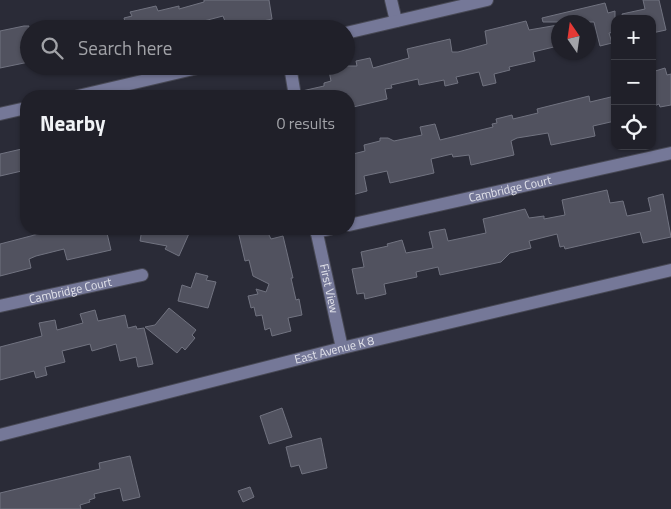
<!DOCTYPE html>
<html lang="en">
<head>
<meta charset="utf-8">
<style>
  :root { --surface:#202029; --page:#282831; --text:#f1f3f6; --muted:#a2a3a8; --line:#3d3e46 }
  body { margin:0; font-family:"Titillium Web",sans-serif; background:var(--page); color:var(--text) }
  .controls { position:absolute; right:15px; top:15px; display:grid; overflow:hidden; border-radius:10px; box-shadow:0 1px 4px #0004 }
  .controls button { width:45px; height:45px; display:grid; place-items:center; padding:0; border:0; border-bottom:1px solid var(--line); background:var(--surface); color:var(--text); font:25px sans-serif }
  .compass { position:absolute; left:551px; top:15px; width:45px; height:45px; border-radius:50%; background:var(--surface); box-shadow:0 1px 4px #0004; rotate:347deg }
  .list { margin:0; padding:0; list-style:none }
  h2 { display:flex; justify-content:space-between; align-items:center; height:65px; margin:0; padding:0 20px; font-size:21px }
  h2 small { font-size:16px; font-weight:400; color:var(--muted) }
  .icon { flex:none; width:28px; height:28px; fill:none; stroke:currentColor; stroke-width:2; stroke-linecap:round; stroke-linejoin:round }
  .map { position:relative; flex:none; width:671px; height:509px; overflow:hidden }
  .search { position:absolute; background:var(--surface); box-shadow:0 1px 4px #0004; left:20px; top:20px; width:335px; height:55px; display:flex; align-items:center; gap:12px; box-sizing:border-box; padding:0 18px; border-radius:28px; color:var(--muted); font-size:19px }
  .panel { position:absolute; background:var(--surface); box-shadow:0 1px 4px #0004; left:20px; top:90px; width:335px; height:145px; border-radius:20px }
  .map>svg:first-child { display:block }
  .building { fill:#51525f; stroke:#717380 }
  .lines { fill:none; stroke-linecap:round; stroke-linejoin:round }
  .minor-casing { stroke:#474854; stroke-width:14 }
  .minor { stroke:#757898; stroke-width:12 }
  .labels { text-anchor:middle; stroke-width:5; stroke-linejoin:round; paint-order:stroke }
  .street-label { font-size:12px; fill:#e1e2ea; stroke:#141419 }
</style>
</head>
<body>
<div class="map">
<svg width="671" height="509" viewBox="0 0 671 509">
  <rect width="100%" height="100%" fill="#2a2b37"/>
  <!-- building -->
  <path class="building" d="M 204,0 L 269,0 L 272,19 L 228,29 L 223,16 L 200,22 L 200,25 L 194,29 L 127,29 L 124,18 L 132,16 L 130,12 L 156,6 L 158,11 L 179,6 L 179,9 L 204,2 Z
    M 643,0 L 659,0 L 666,30 L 652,33 L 652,19 L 623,19 L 622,14 L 645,9 Z
    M 605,3 L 608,13 L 615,11 L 615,32 L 609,33 L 612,43 L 600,46 L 594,22 L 543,22 L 542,18 Z
    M 526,21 L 529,30 L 558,25 L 558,46 L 533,52 L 535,61 L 509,67 L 510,70 L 494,74 L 496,83 L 483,86 L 479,72 L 456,77 L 458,83 L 445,86 L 444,80 L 419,85 L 418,79 L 391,85 L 392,88 L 385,89 L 387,99 L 349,108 L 349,96 L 303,96 L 302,91 L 324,86 L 324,83 L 331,81 L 328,66 L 357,66 L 356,61 L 370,58 L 373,68 L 409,58 L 407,49 L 450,39 L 452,52 L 458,52 L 487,44 L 485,31 Z
    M 24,26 L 29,26 L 29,62 L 0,68 L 0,31 Z
    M 665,68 L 667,75 L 671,74 L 671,105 L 660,107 L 659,104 L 654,106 L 652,99 L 652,72 Z
    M 589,96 L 590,102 L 615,96 L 615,121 L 593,126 L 595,136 L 551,145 L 548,133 L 517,138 L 511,141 L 514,155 L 471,165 L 469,155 L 453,157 L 452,154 L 431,159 L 434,173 L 390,183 L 387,171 L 364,176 L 367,191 L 352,195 L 349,182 L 349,155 L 365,151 L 364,145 L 380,141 L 380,138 L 388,138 L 394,141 L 422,135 L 420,127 L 435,124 L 440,140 L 493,127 L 492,124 L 497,123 L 496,119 L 512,115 L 513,119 L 538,113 L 537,109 Z
    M 26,148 L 26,170 L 0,176 L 0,154 Z
    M 607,190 L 610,203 L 623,201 L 627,216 L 651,211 L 648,198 L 663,194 L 671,237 L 643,243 L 640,232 L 565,249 L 564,246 L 560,247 L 557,234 L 529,241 L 531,248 L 510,253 L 501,262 L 440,275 L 438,267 L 416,272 L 417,277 L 384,284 L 386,294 L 365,299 L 364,293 L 357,294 L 352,269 L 364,267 L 361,252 L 388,246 L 387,244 L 402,240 L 406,253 L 433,248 L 429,232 L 445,229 L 448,241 L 486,233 L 483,219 L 525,209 L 529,218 L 544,216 L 544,219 L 565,215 L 562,200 Z
    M 46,229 L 106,229 L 111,250 L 67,260 L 64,249 L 36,256 L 29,259 L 31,268 L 0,276 L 0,244 L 46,232 Z
    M 142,229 L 191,229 L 179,256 L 165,249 L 167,246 L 140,241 Z
    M 248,229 L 266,229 L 271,239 L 283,236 L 293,278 L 291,278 L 296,300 L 299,299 L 302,315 L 288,318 L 291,331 L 272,336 L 270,328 L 265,330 L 262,315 L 256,316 L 254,307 L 251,308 L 248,296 L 258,294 L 256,289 L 266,292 L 269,284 L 253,276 L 249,260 L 245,261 L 238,231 Z
    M 196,273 L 208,276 L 206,280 L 216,282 L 208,308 L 178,301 L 182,285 L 191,288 Z
    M 169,308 L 196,330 L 192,335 L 195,338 L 185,350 L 182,347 L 177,353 L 145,327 L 155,325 Z
    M 95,310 L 98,321 L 125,315 L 128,328 L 136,326 L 137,329 L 144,328 L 153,364 L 138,367 L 136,357 L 120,361 L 116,344 L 92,351 L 90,344 L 62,351 L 65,362 L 45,367 L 47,375 L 36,378 L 34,371 L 0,380 L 0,347 L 42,336 L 39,323 L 55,320 L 57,330 L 83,323 L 80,314 Z
    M 282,408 L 292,437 L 269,444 L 260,416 Z
    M 321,438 L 327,468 L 302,474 L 299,465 L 291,467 L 286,447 Z
    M 130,456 L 140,497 L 123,501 L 120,488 L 94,494 L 95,498 L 89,500 L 90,502 L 80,505 L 81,509 L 0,509 L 0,493 L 100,469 L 99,463 Z
    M 250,487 L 254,497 L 243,502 L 238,491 Z"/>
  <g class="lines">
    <!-- minor casing -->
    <g class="minor-casing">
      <g id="minor">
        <path d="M 391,0 L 396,21"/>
        <path d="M 346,33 L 487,0"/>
        <path d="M 290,66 L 295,96"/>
        <path d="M 78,96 L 206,66"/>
        <path d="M 0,114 L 26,108"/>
        <path id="s1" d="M 349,225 L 671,153"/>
        <path id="s2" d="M 316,229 L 342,348"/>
        <path d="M 316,232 L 330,229"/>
        <path id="s3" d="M 0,306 L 142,275"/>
        <path id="s4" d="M 0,435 L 342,348 L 671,270"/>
      </g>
    </g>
    <!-- minor -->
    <use href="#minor" class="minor"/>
  </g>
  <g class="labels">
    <!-- street labels -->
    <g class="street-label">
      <text dy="4" stroke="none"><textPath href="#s1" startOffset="165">Cambridge Court</textPath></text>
      <text dy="4" stroke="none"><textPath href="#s2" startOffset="61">First View</textPath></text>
      <text dy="4" stroke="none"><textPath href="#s3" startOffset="72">Cambridge Court</textPath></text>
      <text dy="4" stroke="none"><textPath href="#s4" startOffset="345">East Avenue K 8</textPath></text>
    </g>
  </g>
</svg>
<div class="controls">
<button>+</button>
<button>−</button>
<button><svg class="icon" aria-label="locate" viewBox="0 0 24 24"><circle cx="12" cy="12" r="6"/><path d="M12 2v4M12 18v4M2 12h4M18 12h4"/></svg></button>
</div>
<svg class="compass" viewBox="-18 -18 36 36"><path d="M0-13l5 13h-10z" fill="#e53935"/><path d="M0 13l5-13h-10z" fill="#a2a3a8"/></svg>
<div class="search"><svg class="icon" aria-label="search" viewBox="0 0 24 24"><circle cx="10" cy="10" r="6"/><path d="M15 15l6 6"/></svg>Search here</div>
<section class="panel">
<h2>Nearby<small>0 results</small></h2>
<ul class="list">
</ul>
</section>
</div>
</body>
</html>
